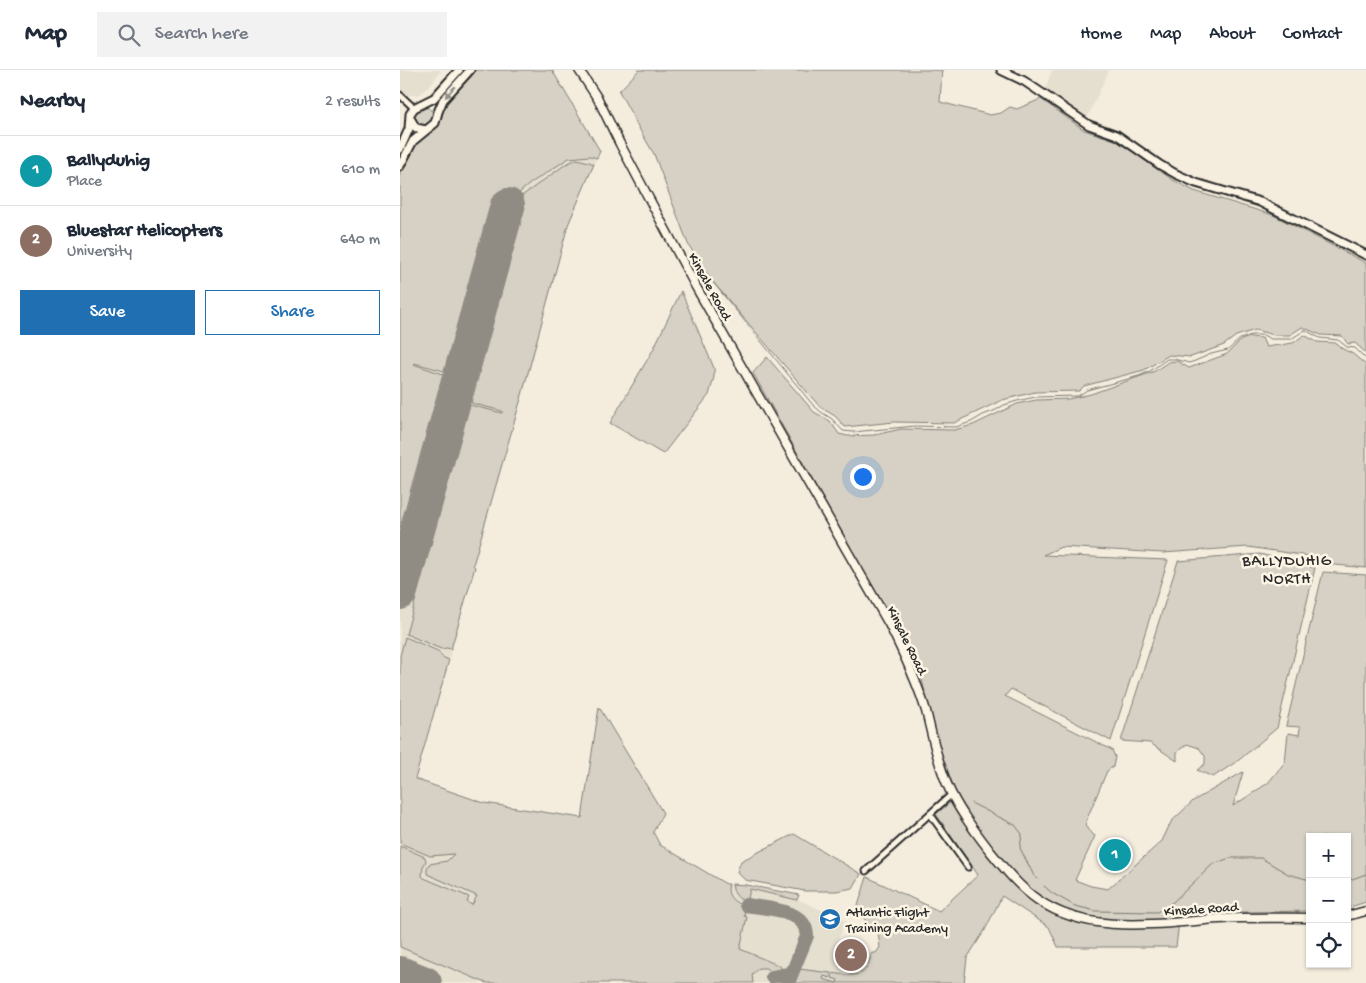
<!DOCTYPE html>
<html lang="en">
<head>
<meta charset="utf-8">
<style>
  :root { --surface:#fff; --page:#f2f2f3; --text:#1f2937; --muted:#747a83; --line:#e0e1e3; --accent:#1f6fb2 }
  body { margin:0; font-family:"Gochi Hand",sans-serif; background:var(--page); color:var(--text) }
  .controls { position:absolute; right:15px; bottom:15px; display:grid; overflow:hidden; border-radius:0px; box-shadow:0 1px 4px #0004 }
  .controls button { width:45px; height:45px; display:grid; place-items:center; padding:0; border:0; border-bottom:1px solid var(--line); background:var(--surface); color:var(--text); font:25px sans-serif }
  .you { position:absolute; left:462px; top:406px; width:18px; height:18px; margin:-12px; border:4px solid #fff; border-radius:50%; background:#1a73e8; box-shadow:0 0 0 8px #1a73e833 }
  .badge { display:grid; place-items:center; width:32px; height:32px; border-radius:50%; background:var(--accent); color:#fff; font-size:16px; font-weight:700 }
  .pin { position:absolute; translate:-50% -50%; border:2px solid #fff; box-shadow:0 1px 5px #0006 }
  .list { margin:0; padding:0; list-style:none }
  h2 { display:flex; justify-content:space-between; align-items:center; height:65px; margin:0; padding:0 20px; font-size:21px }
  h2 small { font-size:16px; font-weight:400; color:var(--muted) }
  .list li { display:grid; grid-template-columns:32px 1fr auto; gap:15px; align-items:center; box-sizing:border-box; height:70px; padding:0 20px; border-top:1px solid var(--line) }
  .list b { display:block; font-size:19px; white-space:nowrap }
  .list p { margin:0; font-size:16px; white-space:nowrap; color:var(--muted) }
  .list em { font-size:16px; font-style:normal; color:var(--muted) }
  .actions { display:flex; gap:10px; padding:15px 20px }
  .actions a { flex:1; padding:11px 0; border:1px solid var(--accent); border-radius:0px; text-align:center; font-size:18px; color:var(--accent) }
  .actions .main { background:var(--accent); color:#fff }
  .icon { flex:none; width:28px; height:28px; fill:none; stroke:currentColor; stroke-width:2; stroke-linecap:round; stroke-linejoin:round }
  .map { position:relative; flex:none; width:966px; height:913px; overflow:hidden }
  header { display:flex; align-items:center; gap:30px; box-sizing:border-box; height:70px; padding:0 25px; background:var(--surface); border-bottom:1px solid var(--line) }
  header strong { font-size:24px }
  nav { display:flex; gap:28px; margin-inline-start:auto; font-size:18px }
  .search { width:350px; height:45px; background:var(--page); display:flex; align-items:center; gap:12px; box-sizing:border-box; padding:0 18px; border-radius:0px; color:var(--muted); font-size:19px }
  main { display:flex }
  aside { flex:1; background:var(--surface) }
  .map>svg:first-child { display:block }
  .built { fill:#e5dfd0 }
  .green { fill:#d6d1c4; stroke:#807e78 }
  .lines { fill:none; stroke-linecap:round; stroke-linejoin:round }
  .stream { stroke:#7a7771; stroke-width:1 }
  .taxiway { stroke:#908c84; stroke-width:14 }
  .runway { stroke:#908c84; stroke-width:34 }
  .minor-casing { stroke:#2b2b2b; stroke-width:9 }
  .tertiary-casing { stroke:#2b2b2b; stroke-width:11 }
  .secondary-casing { stroke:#2b2b2b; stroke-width:11 }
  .minor { stroke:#fcf5e5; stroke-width:5 }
  .tertiary { stroke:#fcf5e5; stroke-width:7 }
  .secondary { stroke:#fcf5e5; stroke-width:8 }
  .oneway { fill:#949088 }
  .labels { text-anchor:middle; stroke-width:5; stroke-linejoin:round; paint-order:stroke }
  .street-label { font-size:14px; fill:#2b2b2b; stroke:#fcf5e5 }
  .poi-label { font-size:14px; fill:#2b2b2b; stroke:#fcf5e5; text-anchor:start }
  .quarter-label { font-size:16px; letter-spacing:1px; fill:#2b2b2b; stroke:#fcf5e5 }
</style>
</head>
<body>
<header>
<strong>Map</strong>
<div class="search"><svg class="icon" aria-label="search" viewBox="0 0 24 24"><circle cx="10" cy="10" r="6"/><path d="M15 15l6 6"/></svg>Search here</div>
<nav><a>Home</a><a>Map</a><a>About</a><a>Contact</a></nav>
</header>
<main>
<aside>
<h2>Nearby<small>2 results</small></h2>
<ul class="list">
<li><span class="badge" style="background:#0f9aa8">1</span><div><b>Ballyduhig</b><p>Place</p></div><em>610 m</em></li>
<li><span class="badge" style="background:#8d6e63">2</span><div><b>Bluestar Helicopters</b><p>University</p></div><em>640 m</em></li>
</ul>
<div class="actions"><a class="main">Save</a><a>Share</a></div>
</aside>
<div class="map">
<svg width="966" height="913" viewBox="0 0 966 913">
  <rect width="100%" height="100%" fill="#f4edde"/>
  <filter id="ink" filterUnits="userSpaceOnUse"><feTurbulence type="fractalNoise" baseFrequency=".02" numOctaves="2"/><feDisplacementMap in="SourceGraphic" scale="10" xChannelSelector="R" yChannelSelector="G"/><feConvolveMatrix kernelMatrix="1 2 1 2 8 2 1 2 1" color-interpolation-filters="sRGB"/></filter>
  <g filter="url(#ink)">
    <!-- built -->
    <path class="built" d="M 0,0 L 41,0 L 33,12 L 19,25 L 9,25 L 2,33 L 0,32 Z
      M 152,0 L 200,81 L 168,155 L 130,299 L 73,495 L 75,497 L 15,709 L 6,760 L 326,814 L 342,815 L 397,829 L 446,851 L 437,872 L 472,883 L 476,883 L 484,913 L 0,913 L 0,179 Z
      M 652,0 L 709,0 L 685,53 L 643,25 Z"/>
    <!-- green -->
    <path class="green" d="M 74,0 L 152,0 L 200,81 L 197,88 L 190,86 L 169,88 L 131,113 L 108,132 L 92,128 L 44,301 L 14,293 L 13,294 L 43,304 L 0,458 L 0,104 L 13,77 L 37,56 L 45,33 Z
      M 239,0 L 542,0 L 540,32 L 590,45 L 601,43 L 610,37 L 617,39 L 641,29 L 684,60 L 718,71 L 773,110 L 794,121 L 873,145 L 966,193 L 966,283 L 955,273 L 948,274 L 942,266 L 921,265 L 902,257 L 890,265 L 874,265 L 855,260 L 836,266 L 824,275 L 791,287 L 769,285 L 744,300 L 684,316 L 679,321 L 635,322 L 602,330 L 554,353 L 494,352 L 445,357 L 435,346 L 420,337 L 312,211 L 288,174 L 254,84 L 241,62 L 219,21 Z
      M14 47a10 10 0 1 1 20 0a10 10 0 1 1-20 0Z
      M 177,89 L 189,92 L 194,94 L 168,155 L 122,325 L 73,495 L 75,497 L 51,579 L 46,578 L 41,579 L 6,564 L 70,335 L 102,343 L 102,341 L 71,333 L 125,137 L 112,133 L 166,94 Z
      M 281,221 L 314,298 L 314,307 L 309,325 L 263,384 L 210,353 L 253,280 Z
      M 904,265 L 917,272 L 936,273 L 941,278 L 953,284 L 966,295 L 966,498 L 925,494 L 915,487 L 848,477 L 763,483 L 661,477 L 643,485 L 768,490 L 711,671 L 611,619 L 605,626 L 712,680 L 715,687 L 713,697 L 707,701 L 686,751 L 687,759 L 695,766 L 675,810 L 691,816 L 708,819 L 762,771 L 771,752 L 793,731 L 843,702 L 833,736 L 868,713 L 885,692 L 888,663 L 899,665 L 900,657 L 886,656 L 923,502 L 966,505 L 966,832 L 947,838 L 947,767 L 910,767 L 910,841 L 780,843 L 776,877 L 658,877 L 649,857 L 602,826 L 585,860 L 567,888 L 564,913 L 393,913 L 399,899 L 431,903 L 430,908 L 424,906 L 423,909 L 437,913 L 438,910 L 432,908 L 433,903 C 443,905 459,908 466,899 C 469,895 470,888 472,883 L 476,883 L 480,877 L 478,862 L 465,850 L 457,839 L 467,807 L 539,841 L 578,805 L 536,744 L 557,727 L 533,659 L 521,605 L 353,303 L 367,287 L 414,342 L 430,351 L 439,364 L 448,366 L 474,365 L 501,359 L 554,360 L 573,355 L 617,334 L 636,330 L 668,329 L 691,324 L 755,301 L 768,292 L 777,291 L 789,298 L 827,284 L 841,270 L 850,267 L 862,268 L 866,277 L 893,273 Z
      M 860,484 L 915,498 L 877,658 L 839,690 L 813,707 L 797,700 L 805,694 L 805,686 L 799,678 L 787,674 L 777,682 L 777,691 L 750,673 L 721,671 L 778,491 Z
      M 5,567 L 38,581 L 42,587 L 49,590 L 15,709 L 84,733 L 182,748 L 199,637 L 263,743 L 253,762 L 260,775 L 326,814 L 329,814 C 325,826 335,834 346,836 L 344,846 L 347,847 L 340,879 L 380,896 L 384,902 L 372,904 L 366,898 L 359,898 L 352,904 L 353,913 L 86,913 L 0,877 L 0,776 L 25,787 L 26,791 L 23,797 L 22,806 L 24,808 L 69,827 L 67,832 L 72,835 L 77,826 L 27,804 L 27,798 L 29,794 L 47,791 L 54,784 L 30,786 L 0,773 L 0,586 Z
      M 394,764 L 461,804 L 453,818 L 436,821 L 405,821 L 345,810 L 337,802 L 341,791 Z
      M 332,814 L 346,815 L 399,825 L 397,830 L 350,819 L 347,833 C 338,829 333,824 332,814 Z"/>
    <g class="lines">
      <!-- stream -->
      <path class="stream" d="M 312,211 L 413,335 L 421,342 L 432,349 L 443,361 L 453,362 L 515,356 L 556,357 L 571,352 L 583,345 L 596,340 L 604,335 L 617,331 L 635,327 L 678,326 L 687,320 L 739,306 L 750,301 L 767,289 L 774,289 L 789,293 L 795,291 L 811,284 L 828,280 L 840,269 L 851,265 L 863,265 L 871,269 L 891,269 L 905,260 L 920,268 L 938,270 L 947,277 L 955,278 L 966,289
        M 571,733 L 615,755 L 622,764 L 620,778 L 634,806 L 638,809
        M 947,811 L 966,804
        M 644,816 L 652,823 L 675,836 L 696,841 L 757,842 L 773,832 L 813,794 L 830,788 L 861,788 L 888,804 L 910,810"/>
      <!-- taxiway -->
      <path class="taxiway" d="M 346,835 C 367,839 406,838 407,866 L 388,913
        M 372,907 L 392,903"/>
      <!-- runway -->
      <path class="runway" d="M 0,523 L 108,135
        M 0,903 L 25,913"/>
      <!-- minor casing -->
      <g class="minor-casing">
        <path id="minor" d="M 0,25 L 14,38
          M 530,744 L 568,797
          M 466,801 L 552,724"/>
      </g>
      <!-- tertiary casing -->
      <g class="tertiary-casing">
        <path id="tertiary" d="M 601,0 L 624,11 L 689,55 L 717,65 L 760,95 L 776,104 L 796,113 L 860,132 L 966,185
          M 10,48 L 16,58 L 26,60
          M 0,79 L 9,59 L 10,44 L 14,38 L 34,28 L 59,0
          M 0,96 L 13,71 L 35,53 L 38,42 L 43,30 L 70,0"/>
      </g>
      <!-- secondary casing -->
      <g class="secondary-casing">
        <path id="secondary" d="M 179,0 L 198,29 L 220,74 L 296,217 L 489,554 C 503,582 517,611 526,641 C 532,665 537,691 547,714 C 557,738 574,760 590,781 C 604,798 619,817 638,830 C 690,866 759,853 819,849 C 849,847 879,848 910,848
          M 947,846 L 966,841"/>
      </g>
      <!-- minor -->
      <use href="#minor" class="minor"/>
      <!-- tertiary -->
      <use href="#tertiary" class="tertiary"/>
      <!-- secondary -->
      <use href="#secondary" class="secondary"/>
    </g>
    <!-- one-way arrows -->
    <defs><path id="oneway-solid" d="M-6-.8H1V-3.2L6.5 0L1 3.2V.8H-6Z" transform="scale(1.25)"/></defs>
    <use class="oneway" href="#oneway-solid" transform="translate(50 22) rotate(131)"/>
  </g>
  <!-- icons -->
  <defs>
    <g id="university-disc" transform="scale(1.125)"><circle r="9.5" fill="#1f6fb2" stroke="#fcf5e5"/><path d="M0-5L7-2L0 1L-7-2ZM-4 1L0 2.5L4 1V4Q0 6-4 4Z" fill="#fff"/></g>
  </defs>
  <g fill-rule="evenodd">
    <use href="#university-disc" x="430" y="849"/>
  </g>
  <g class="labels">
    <!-- street labels -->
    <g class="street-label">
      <text transform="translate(311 216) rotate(61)" y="5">Kinsale Road</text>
      <text transform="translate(508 570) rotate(64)" y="5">Kinsale Road</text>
      <text transform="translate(801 838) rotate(-4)" y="5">Kinsale Road</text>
    </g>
    <!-- poi labels -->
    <g class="poi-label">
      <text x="446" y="846">Atlantic Flight<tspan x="446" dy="16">Training Academy</tspan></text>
    </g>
    <!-- quarter labels -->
    <g class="quarter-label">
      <text x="887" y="495">BALLYDUHIG<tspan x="887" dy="18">NORTH</tspan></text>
    </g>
  </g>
</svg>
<div class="controls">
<button>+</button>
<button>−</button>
<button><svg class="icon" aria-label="locate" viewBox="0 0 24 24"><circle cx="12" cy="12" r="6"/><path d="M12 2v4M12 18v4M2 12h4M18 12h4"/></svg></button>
</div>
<div class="you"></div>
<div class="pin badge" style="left:715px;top:785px;background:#0f9aa8">1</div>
<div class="pin badge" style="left:451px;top:885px;background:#8d6e63">2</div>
</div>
</main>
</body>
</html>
